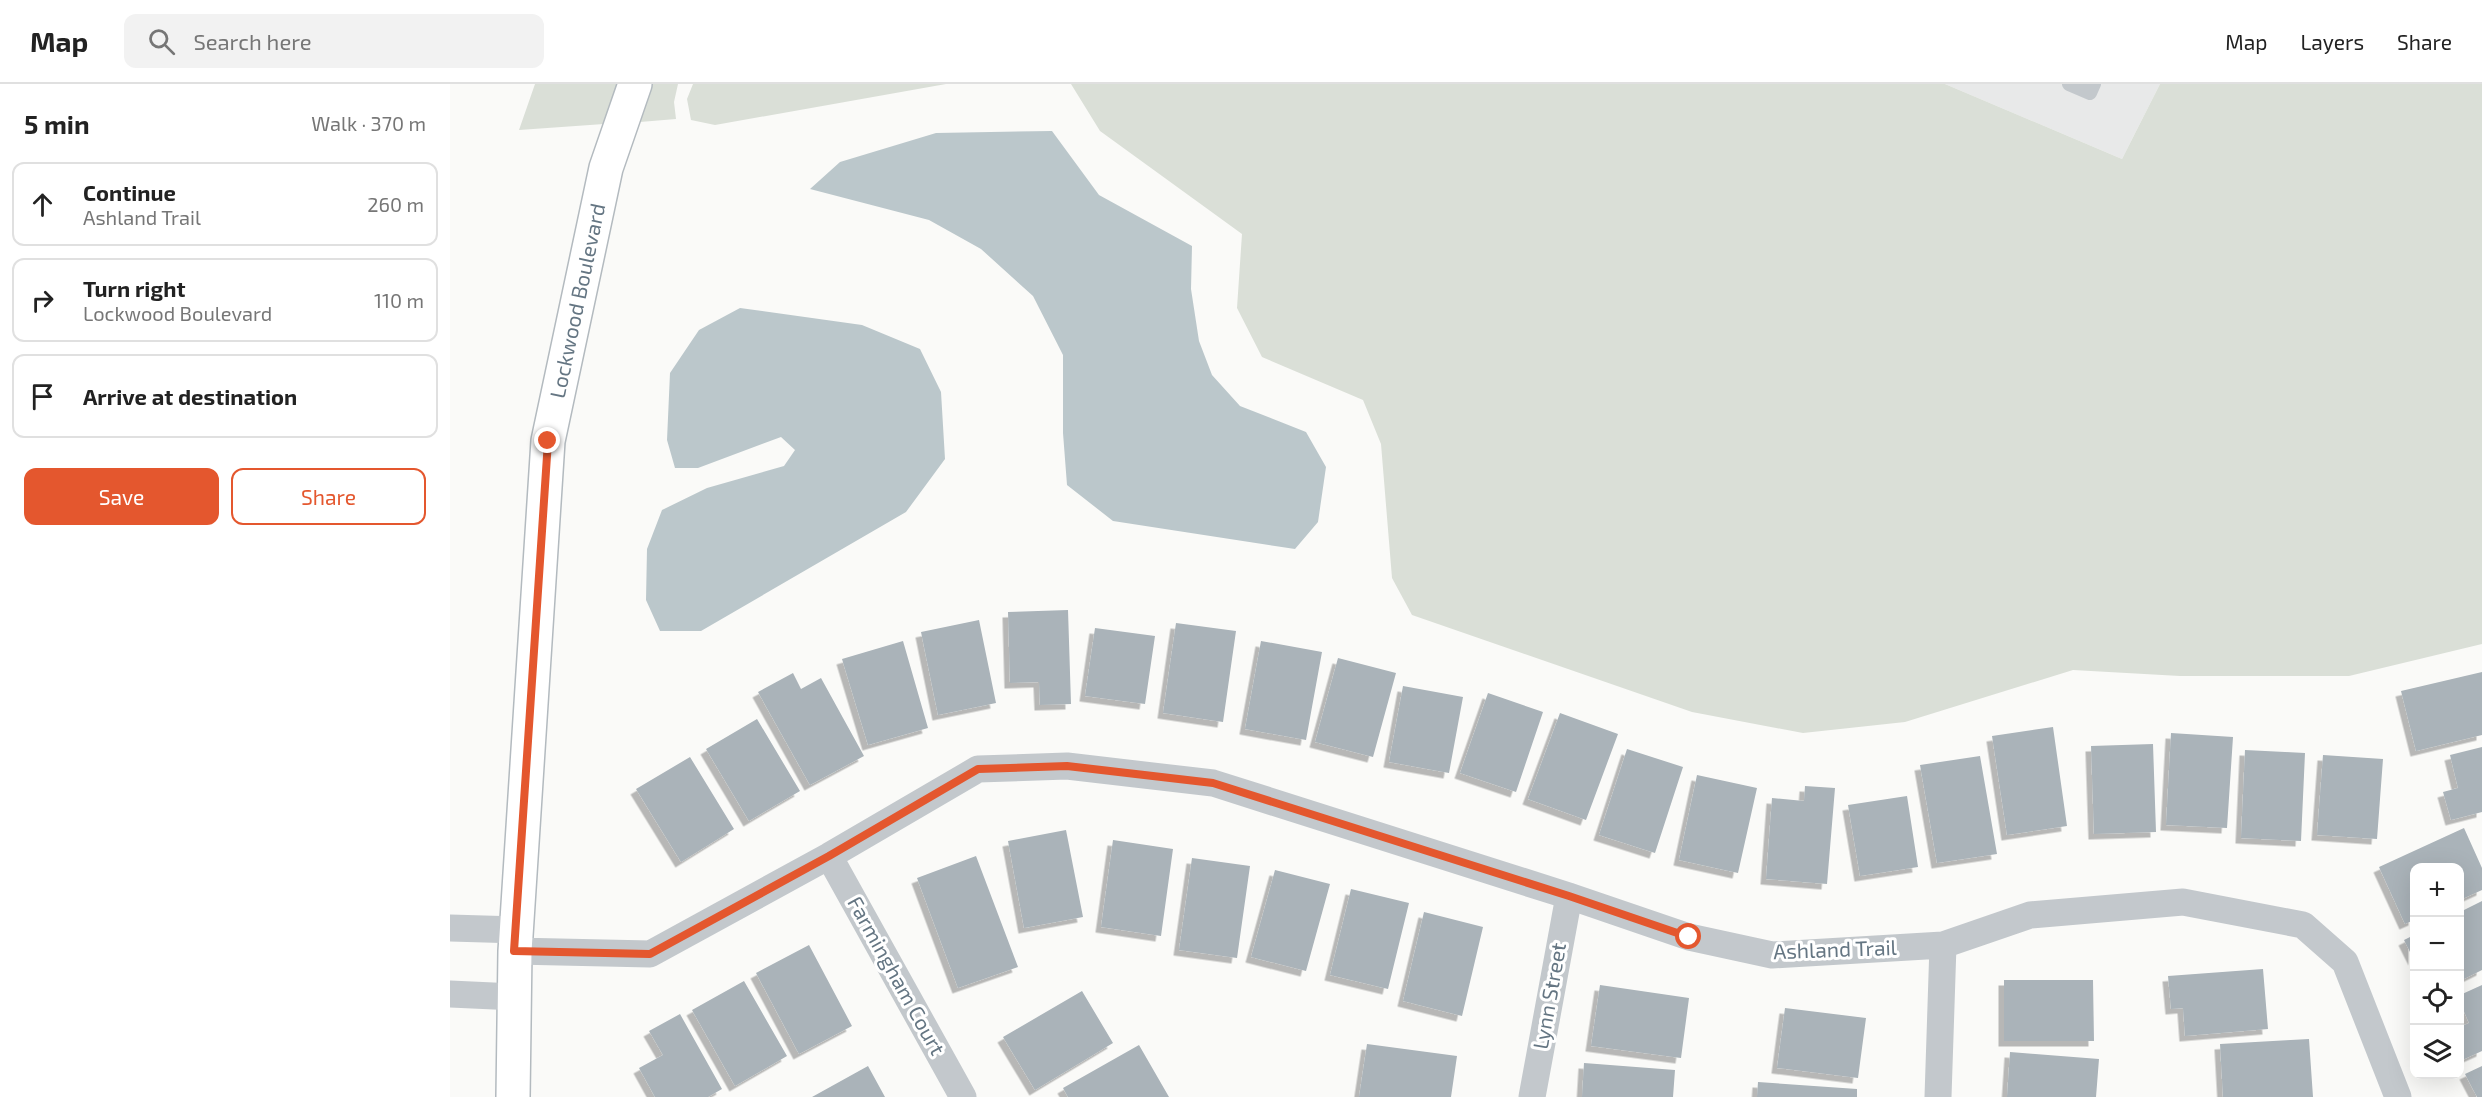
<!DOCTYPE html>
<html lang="en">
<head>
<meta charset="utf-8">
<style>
  :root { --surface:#fff; --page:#f2f2f2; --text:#222; --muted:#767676; --line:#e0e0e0; --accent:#e4572e }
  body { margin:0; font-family:"Exo 2",sans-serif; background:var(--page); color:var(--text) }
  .controls { position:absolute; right:18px; bottom:18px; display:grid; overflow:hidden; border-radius:12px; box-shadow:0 6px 24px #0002 }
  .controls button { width:54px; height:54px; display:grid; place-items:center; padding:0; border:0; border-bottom:2px solid var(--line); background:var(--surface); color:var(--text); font:30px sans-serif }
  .stop { position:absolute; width:18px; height:18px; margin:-14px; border:4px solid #e4572e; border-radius:50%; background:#fff }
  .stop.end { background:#e4572e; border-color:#fff; box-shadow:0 2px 6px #0008 }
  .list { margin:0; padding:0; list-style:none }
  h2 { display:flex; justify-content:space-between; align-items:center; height:78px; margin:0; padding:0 24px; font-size:26px }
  h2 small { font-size:20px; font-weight:400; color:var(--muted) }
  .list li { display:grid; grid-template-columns:39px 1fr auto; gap:18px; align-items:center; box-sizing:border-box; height:84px; margin:0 12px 12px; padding:0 12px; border:2px solid var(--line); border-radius:12px }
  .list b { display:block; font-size:22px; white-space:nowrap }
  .list p { margin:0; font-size:20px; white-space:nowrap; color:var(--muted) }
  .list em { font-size:20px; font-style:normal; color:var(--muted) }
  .actions { display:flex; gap:12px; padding:18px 24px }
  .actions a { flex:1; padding:14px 0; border:2px solid var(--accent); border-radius:12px; text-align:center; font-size:21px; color:var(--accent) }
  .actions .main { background:var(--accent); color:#fff }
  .icon { flex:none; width:33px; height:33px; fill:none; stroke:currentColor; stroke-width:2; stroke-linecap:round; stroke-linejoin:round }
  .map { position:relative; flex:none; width:2032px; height:1013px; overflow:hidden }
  header { display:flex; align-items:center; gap:36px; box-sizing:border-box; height:84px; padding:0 30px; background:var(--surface); border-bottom:2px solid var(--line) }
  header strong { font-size:28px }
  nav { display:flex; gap:33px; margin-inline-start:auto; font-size:21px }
  .search { width:420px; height:54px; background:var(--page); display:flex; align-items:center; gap:15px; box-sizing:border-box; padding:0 21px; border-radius:12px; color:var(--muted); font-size:22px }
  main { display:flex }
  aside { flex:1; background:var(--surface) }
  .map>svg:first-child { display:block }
  .built { fill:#e8e9e9 }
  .green { fill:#dadfd7 }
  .water { fill:#bbc7cb }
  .building { fill:#aab3b9; filter:url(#shadow) }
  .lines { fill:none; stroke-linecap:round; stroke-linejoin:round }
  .secondary-casing { stroke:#b3babf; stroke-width:36 }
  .lane { stroke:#c3c8cc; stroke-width:14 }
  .street { stroke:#c3c8cc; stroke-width:27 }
  .secondary { stroke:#fff; stroke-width:33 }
  .route { stroke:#e4572e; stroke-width:8 }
  .labels { text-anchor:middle; stroke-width:6; stroke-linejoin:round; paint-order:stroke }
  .street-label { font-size:21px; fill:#657683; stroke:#fff }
</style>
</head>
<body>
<header>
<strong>Map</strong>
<div class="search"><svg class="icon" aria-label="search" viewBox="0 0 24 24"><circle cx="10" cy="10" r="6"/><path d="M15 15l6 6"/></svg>Search here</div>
<nav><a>Map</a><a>Layers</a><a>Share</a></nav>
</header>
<main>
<aside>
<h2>5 min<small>Walk · 370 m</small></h2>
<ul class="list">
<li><svg class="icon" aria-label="ahead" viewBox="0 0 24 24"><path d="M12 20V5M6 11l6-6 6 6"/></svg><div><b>Continue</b><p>Ashland Trail</p></div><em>260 m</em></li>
<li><svg class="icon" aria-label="right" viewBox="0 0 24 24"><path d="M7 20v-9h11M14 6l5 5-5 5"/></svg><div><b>Turn right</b><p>Lockwood Boulevard</p></div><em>110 m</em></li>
<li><svg class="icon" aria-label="arrive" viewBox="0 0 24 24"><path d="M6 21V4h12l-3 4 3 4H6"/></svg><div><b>Arrive at destination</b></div></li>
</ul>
<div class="actions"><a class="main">Save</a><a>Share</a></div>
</aside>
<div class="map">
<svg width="2032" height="1013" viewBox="0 0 2032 1013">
  <defs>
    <filter id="shadow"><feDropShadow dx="-5.5" dy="5.5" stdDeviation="0" flood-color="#0004"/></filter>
  </defs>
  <rect width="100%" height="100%" fill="#fafaf8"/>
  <!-- built -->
  <path class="built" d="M 1495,0 L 1710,0 L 1672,75 Z"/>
  <!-- green -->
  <path class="green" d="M 85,0 L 168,0 L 154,40 L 69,46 Z
    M 203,0 L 228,0 L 224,18 L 226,35 L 190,38 Z
    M 243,0 L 496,0 L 265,41 L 241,36 L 237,15 Z
    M 621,0 L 1495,0 L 1672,75 L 1710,0 L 2032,0 L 2032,560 L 1899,592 L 1730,592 L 1623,586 L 1455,638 L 1353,649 L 1242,628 L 962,531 L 942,494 L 931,360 L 913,316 L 812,273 L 787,224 L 792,150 L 650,47 Z"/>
  <!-- water -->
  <path class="water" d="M 602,47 L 649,111 L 742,162 L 741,205 L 749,257 L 762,291 L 790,322 L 856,348 L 876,383 L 868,438 L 845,465 L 663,437 L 617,401 L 613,349 L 613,271 L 583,212 L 531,165 L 479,136 L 360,105 L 390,78 L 486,49 Z
    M 290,224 L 412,241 L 470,265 L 491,308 L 495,375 L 456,428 L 251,547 L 210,547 L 196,516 L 197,465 L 212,426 L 257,404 L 334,382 L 345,366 L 331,353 L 248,384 L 225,384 L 217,356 L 220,289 L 249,246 Z"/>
  <!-- building -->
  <path class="building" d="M 618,526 L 621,620 L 590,621 L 589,598 L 560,599 L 558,528 Z
    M 529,536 L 546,619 L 488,631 L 471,548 Z
    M 726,539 L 786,547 L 773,638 L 713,629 Z
    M 645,544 L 705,552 L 695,620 L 635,612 Z
    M 453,557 L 478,644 L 418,661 L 392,575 Z
    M 811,557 L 872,568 L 856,656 L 795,645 Z
    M 888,574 L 946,589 L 923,673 L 865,658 Z
    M 2032,588 L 2032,651 L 1966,667 L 1951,607 Z
    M 343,589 L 351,605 L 371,594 L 414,672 L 360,701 L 308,608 Z
    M 953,602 L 1013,613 L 999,689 L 939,678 Z
    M 1038,609 L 1093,628 L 1066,708 L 1010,689 Z
    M 1110,629 L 1168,650 L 1136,736 L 1078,715 Z
    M 307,635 L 350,707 L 299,737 L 256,665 Z
    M 1603,643 L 1617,742 L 1557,751 L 1542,652 Z
    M 1721,649 L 1783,653 L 1777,744 L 1716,741 Z
    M 1703,660 L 1706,748 L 1644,750 L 1641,662 Z
    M 2032,663 L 2032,728 L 2001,736 L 1993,708 L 2008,704 L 2000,671 Z
    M 1177,665 L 1233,683 L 1205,769 L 1149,751 Z
    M 1795,666 L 1855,669 L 1851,757 L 1791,754 Z
    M 1873,671 L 1933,675 L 1927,755 L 1867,751 Z
    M 1530,672 L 1547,770 L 1487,779 L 1470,681 Z
    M 240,673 L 284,745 L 231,778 L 186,705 Z
    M 1247,691 L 1307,704 L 1288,789 L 1229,776 Z
    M 1355,702 L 1385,704 L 1377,800 L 1316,795 L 1322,714 L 1354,717 Z
    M 1457,712 L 1468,783 L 1410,792 L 1398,721 Z
    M 2014,744 L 2032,784 L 2032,806 L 2010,816 L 2010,784 L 1964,784 L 1964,836 L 1955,840 L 1929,783 Z
    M 616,746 L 633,833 L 574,844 L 558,757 Z
    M 663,756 L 723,765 L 711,852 L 651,843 Z
    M 526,772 L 568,883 L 508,904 L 467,794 Z
    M 742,774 L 800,782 L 787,874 L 729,866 Z
    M 825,786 L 880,800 L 856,887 L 801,873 Z
    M 901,805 L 959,819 L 938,905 L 880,891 Z
    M 2032,817 L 2032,886 L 2010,897 L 2010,828 Z
    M 974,828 L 1033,843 L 1012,932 L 953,917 Z
    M 1964,851 L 1964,876 L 1954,856 Z
    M 359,861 L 402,942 L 349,970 L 306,889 Z
    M 1813,885 L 1818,945 L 1735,952 L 1733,924 L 1721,925 L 1718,892 Z
    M 1554,896 L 1643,896 L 1644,957 L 1554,957 Z
    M 294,897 L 337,972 L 285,1002 L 242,926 Z
    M 1150,901 L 1239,914 L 1231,974 L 1141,962 Z
    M 2032,901 L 2032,967 L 2010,977 L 2010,943 L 2019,939 L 2010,918 L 2010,911 Z
    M 632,907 L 663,959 L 585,1006 L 553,953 Z
    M 1335,924 L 1416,934 L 1408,994 L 1327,984 Z
    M 230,930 L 272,1005 L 258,1013 L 205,1013 L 189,984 L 213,971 L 199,947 Z
    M 1859,955 L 1863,1013 L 1773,1013 L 1770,960 Z
    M 917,960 L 1007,972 L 1001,1013 L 909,1013 Z
    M 689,961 L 719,1013 L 618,1013 L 613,1004 Z
    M 1560,968 L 1649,975 L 1646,1013 L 1557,1013 Z
    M 1134,979 L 1225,986 L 1223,1013 L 1132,1013 Z
    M 418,982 L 435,1013 L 362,1013 Z
    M 2032,982 L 2032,1013 L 2027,1013 L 2015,990 Z
    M 1308,998 L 1407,1005 L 1407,1013 L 1307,1013 Z"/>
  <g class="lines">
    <!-- secondary casing -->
    <g class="secondary-casing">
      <path id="secondary" d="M 63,1013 L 65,867 L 98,357 L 156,84 L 185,0"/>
    </g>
    <!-- lane -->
    <path class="lane" d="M 1619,0 L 1640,9 L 1644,0"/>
    <!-- street -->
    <path class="street" d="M 379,772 L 513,1013
      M 0,844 L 66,846
      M 65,867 L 200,870 L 379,772 L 528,685 L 617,682 L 763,699 L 1119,812 L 1239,853 L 1322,871 L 1493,861 L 1580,831 L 1733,818 L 1853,841 L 1895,878 L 1948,1013
      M 0,910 L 64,913
      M 1082,1013 L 1119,812
      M 1488,1013 L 1493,861"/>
    <!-- secondary -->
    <use href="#secondary" class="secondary"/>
  </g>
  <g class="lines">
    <!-- route -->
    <path class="route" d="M 98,357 L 64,867 L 200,870 L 379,772 L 528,685 L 617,682 L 763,699 L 1119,812 L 1239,853"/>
  </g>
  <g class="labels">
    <!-- street labels -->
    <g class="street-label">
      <text transform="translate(128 217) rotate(-78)" y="7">Lockwood Boulevard</text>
      <text transform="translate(1385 866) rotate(-2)" y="7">Ashland Trail</text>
      <text transform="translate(446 892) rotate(61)" y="7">Farmingham Court</text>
      <text transform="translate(1100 912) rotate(-80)" y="7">Lynn Street</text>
    </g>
  </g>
</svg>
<div class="controls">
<button>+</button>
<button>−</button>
<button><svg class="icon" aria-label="locate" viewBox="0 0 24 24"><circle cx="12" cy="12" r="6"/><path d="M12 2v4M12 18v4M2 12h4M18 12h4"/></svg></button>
<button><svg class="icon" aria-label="layers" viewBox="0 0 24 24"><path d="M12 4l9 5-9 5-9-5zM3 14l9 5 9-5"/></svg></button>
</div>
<div class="stop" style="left:1239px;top:853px"></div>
<div class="stop end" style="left:98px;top:357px"></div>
</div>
</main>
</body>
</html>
